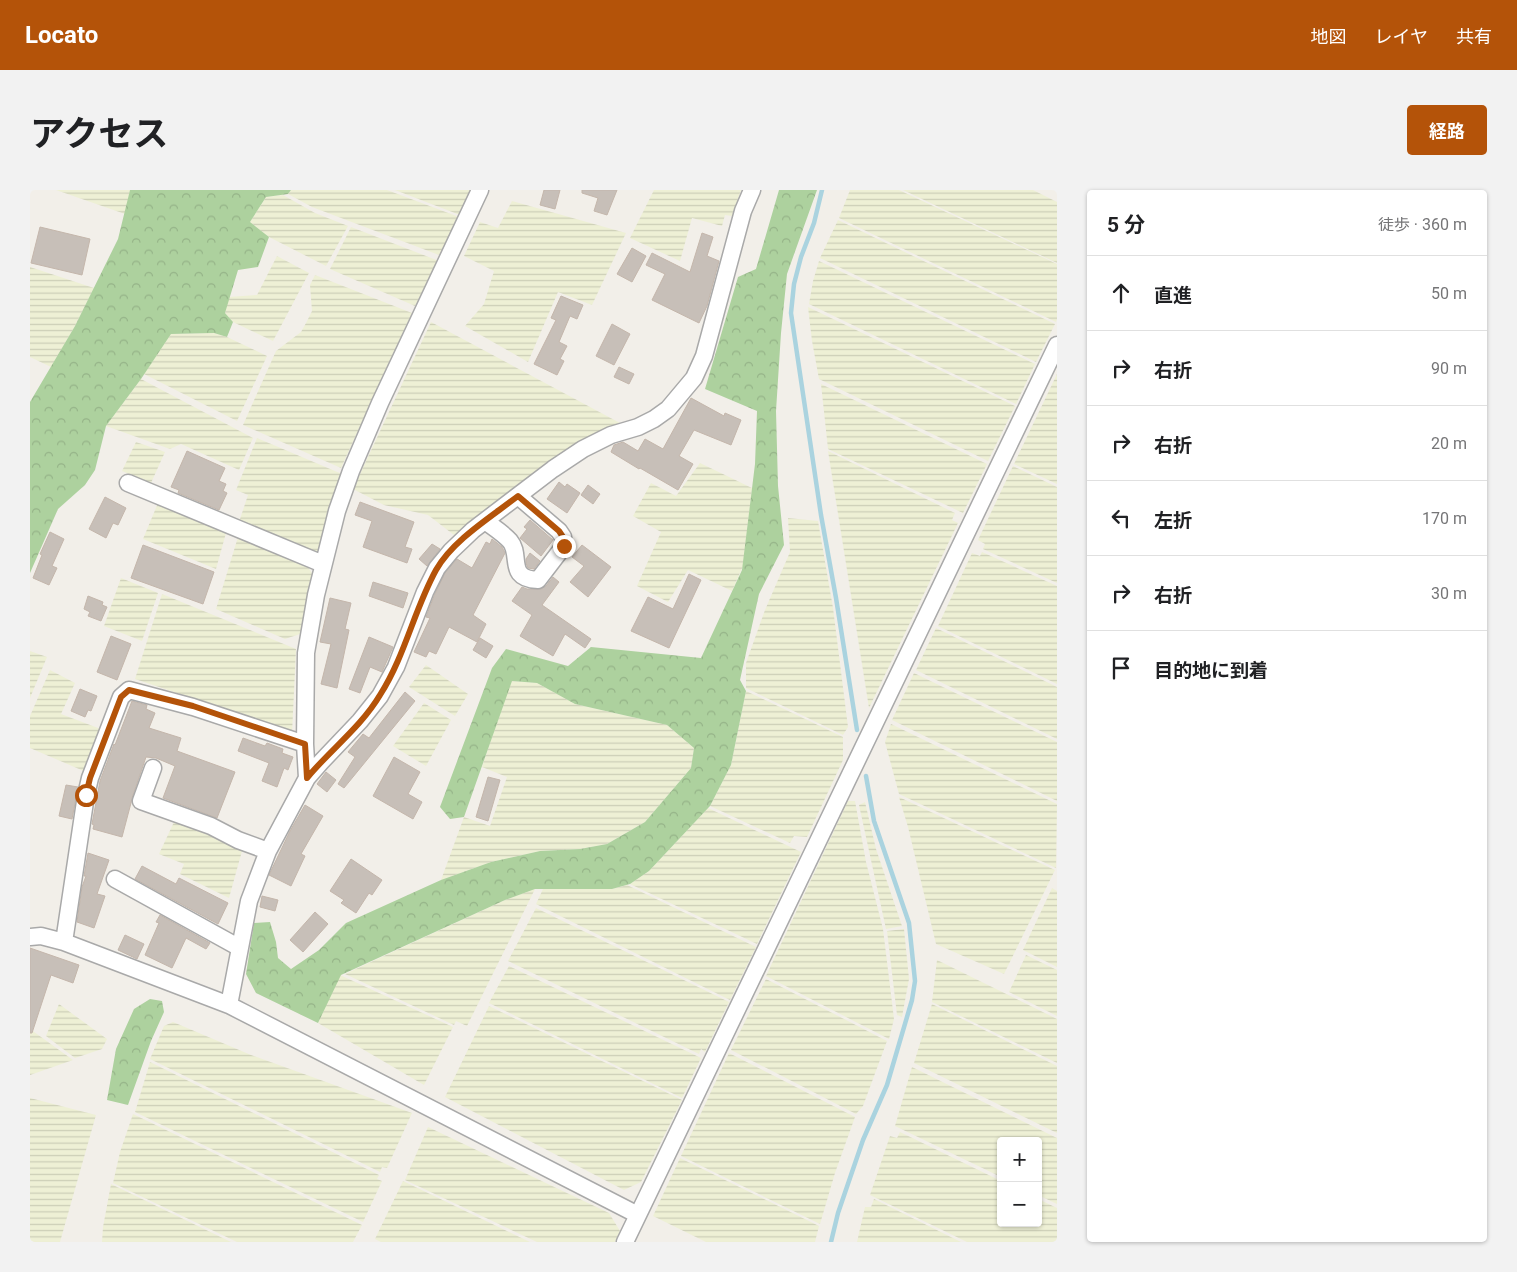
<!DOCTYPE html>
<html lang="ja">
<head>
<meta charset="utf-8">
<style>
  :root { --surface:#fff; --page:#f2f2f2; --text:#202124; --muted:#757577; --line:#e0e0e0; --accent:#b45309 }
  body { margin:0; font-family:Roboto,"Noto Sans JP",sans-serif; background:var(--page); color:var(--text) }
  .controls { position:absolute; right:15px; bottom:15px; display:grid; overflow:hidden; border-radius:5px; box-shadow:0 1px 4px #0004 }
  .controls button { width:45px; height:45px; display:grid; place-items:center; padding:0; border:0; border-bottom:1px solid var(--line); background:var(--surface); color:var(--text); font:25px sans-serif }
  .stop { position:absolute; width:15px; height:15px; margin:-11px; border:4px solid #b45309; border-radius:50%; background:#fff }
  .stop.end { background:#b45309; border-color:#fff; box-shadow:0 1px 5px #0008 }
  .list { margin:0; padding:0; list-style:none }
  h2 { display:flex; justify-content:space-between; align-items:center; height:65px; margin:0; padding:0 20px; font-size:21px }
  h2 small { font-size:16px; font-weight:400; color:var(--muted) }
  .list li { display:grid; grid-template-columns:32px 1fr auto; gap:15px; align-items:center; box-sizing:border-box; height:75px; padding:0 20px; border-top:1px solid var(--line) }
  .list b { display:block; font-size:19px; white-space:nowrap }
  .list em { font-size:16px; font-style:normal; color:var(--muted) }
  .icon { flex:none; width:28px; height:28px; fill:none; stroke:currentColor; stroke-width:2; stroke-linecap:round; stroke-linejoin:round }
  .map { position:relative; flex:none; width:1027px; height:1052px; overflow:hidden; border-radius:5px }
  header { display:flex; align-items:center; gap:30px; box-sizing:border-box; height:70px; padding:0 25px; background:var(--accent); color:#fff }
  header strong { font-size:24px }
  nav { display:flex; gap:28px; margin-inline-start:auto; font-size:18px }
  .intro { display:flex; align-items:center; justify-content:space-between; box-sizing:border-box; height:120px; padding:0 30px }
  h1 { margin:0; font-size:35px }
  .button { padding:12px 22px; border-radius:5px; background:var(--accent); color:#fff; font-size:18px; font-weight:700 }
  main { display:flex; gap:30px; padding:0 30px }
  aside { flex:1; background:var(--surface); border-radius:5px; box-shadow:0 1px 4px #0004 }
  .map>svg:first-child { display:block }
  .farmland { fill:url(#farmland-rules) }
  .forest { fill:url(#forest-crowns) }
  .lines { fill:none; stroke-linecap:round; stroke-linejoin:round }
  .stream { stroke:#aad3df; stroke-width:4.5 }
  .building { fill:#c7bfb8; stroke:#c4b6ab }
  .minor-casing { stroke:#a9a9a9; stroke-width:19 }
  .minor { stroke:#fff; stroke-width:16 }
  .route { stroke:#b45309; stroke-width:6 }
</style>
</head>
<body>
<header>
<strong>Locato</strong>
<nav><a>地図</a><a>レイヤ</a><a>共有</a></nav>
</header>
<div class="intro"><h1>アクセス</h1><a class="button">経路</a></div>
<main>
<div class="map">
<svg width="1027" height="1052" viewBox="0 0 1027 1052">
  <defs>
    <pattern id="farmland-rules" width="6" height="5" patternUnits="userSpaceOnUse" patternTransform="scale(1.25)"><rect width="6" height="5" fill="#eef0d5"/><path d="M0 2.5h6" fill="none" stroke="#ccceb7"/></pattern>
    <pattern id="forest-crowns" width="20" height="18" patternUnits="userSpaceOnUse" patternTransform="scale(1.25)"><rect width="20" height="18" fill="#add19e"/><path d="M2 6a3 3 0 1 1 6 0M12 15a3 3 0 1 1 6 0" fill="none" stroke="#95b388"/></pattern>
  </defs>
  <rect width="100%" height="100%" fill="#f2efe9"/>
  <!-- farmland -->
  <path class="farmland" d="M 26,0 L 100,0 L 95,24 Z
    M 261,0 L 357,0 L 429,27 L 409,65 L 282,17 L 258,4 Z
    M 365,0 L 442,0 L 430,25 Z
    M 624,0 L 711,0 L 702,26 L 695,25 L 692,36 L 662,28 L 650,71 L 600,48 Z
    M 820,0 L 869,0 L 1027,74 L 1027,129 L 1026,132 L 809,28 Z
    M 873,0 L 1003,0 L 1027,12 L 1027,73 Z
    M 253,5 L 285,23 L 318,36 L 296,76 L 239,47 L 220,32 L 236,7 Z
    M 482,11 L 596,43 L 562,115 L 528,102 L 498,172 L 435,136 L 454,114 L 464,81 L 434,66 L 450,32 L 468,38 Z
    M 808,30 L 1025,134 L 1006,172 L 790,68 Z
    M 321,37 L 409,71 L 385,116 L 300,79 Z
    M 247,66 L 279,83 L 243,151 L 203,132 L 195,123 L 199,107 L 227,105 Z
    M 789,71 L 1005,174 L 986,214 L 779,114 L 783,91 Z
    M 0,77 L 64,98 L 45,136 L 21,177 L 0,167 Z
    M 285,85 L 382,123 L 311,278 L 213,235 L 246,161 L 271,142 L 276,133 L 282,121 L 280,95 Z
    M 778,117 L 985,216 L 958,271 L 789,189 L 782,151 Z
    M 401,132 L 590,233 L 555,248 L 424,345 L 398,325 L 354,315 L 323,299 Z
    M 184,143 L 197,147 L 237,166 L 207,231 L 114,184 L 141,144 Z
    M 1027,184 L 1027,294 L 984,274 Z
    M 111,189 L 223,248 L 209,280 L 151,254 L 140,259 L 76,236 Z
    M 791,194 L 957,274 L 933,323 L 798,259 Z
    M 227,248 L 312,284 L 288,363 L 209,332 L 218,305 L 206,300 Z
    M 106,252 L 135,262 L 121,293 L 92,281 Z
    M 798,261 L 925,323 L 922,330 L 928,333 L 839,518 Z
    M 670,273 L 722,298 L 713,376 L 702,401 L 658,380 L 638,412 L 607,396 L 631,342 L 603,326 L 621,293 L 646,306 Z
    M 983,276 L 1027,297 L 1027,393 L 953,359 L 955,354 L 948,350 Z
    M 128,313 L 196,343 L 186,379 L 113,349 Z
    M 758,328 L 788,331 L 803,418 L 818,537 L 813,545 L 716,498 L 716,473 L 735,420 L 760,362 Z
    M 208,347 L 276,374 L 283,385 L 270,444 L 255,449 L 186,419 Z
    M 952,362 L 1027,396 L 1027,494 L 908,436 L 942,363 L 950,366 Z
    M 91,388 L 128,403 L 112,451 L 74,436 Z
    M 132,404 L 266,459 L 262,544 L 186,516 L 105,489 Z
    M 906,438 L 1027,497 L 1027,549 L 886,480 Z
    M 0,461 L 17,467 L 0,508 Z
    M 396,475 L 438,504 L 425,526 L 379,497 Z
    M 20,480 L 45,493 L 31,524 L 76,541 L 56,582 L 0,558 L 0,526 Z
    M 884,483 L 1027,552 L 1027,611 L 862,530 Z
    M 481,491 L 507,493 L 545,514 L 637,535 L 664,558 L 661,578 L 615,632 L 577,654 L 550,659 L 510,661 L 461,672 L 411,690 L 434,627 L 460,636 L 477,587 L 452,577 Z
    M 716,501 L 813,547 L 813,570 L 777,647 L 764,646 L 760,653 L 680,616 L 701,575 Z
    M 394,513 L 421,530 L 396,576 L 363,556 Z
    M 861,534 L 1027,614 L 1026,678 L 869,604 L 855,552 Z
    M 869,607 L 1025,680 L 974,784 L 906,754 L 878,637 Z
    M 818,611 L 825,611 L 836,672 L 853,739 L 864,829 L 859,849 L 736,786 Z
    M 835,612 L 846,659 L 872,736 L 856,739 L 829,615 Z
    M 678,618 L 771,662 L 727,754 L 600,694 L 619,681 Z
    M 144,632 L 171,639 L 212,661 L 199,708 L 150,684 L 154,674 L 129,664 Z
    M 597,695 L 726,757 L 700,810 L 506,714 L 513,699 L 582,699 Z
    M 1022,698 L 1027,701 L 1027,777 L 993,760 Z
    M 505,699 L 437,836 L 426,831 L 424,835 L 315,784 L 475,710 Z
    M 506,718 L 699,812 L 675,862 L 671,859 L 669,864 L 478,771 Z
    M 874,739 L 879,789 L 872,827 L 867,825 L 857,741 Z
    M 996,765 L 1027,780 L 1027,826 L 979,802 Z
    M 907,770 L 1027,829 L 1027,873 L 902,812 Z
    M 479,776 L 671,868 L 652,908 L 459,813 Z
    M 310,785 L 423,837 L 394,895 L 288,833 Z
    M 736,789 L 857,851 L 833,916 L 826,924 L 701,860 Z
    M 29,814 L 77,849 L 72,859 L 45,868 L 16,846 Z
    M 902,814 L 1027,876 L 1027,943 L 884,873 Z
    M 459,816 L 652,910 L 611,992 L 594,1000 L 415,907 Z
    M 143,832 L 221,865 L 382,923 L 357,978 L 352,977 L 350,982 L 120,869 L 134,836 Z
    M 0,839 L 43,870 L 0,885 Z
    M 699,863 L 825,927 L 805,983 L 790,1034 L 651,966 Z
    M 120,872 L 349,985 L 347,989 L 352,991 L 333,1032 L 105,922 Z
    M 882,877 L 1027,948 L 1027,1014 L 1008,1005 L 1008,951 L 971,951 L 971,987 L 865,936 Z
    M 0,908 L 66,925 L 30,1052 L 0,1052 Z
    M 103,924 L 332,1035 L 323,1052 L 207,1052 L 83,993 L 90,962 Z
    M 398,937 L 579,1023 L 590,1041 L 585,1052 L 507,1052 L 375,990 Z
    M 870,942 L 971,991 L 971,1033 L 1008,1033 L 1008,1009 L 1027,1018 L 1027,1052 L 937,1052 L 840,1005 L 860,946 L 867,948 Z
    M 650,968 L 789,1036 L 785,1052 L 676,1052 L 623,1026 Z
    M 373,991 L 500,1052 L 351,1052 L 345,1049 Z
    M 81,994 L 201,1052 L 72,1052 L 73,1037 Z
    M 844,1009 L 931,1052 L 827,1052 L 835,1017 L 841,1017 Z"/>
  <!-- forest -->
  <path class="forest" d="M 100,0 L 261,0 L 258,4 L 236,7 L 220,32 L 239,47 L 228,77 L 208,80 L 195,123 L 203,132 L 197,147 L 184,143 L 141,144 L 111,189 L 76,236 L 65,280 L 55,295 L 28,319 L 0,383 L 0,212 L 45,136 L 88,49 Z
    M 749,0 L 787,0 L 757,84 L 751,143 L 746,221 L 748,296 L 754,355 L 729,404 L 710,490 L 716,501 L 701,575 L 680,616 L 619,681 L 600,694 L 582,699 L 505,699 L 475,710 L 311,785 L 288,833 L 226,803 L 216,784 L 224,733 L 240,732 L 246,752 L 248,768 L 261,779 L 289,760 L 316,733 L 411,690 L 461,672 L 510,661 L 550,659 L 577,654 L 615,632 L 661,578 L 664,558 L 637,535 L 545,514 L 507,493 L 482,491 L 434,627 L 420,629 L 410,617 L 462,478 L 476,459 L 538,476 L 561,457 L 671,468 L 712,380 L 725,274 L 727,221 L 675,199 L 708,87 L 726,79 Z
    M 120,809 L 132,811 L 134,822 L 121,851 L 98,915 L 77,910 L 86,859 L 104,819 Z"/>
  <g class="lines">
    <!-- stream -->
    <path class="stream" d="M 792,0 L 784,33 L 771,67 L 764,94 L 761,123 L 791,325 L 806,408 L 827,540
      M 801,1052 L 808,1023 L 833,950 L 857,895 L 882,810 L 885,791 L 879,733 L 844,631 L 836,586"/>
  </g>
  <!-- building -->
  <path class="building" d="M 514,0 L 530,0 L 525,19 L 510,15 Z
    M 552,0 L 587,0 L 577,25 L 564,21 L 568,8 L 552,3 Z
    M 10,37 L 60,49 L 52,85 L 1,73 Z
    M 672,43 L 683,47 L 677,66 L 689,71 L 677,116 L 669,133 L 622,110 L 635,84 L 616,75 L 622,63 L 660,82 Z
    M 602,58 L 616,66 L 602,92 L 587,84 Z
    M 531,106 L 553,115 L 547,129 L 540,126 L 529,152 L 537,156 L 530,169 L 534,171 L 527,185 L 504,174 L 526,130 L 521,128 Z
    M 582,134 L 600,144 L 584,175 L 566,166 Z
    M 589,177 L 604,184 L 599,194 L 584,187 Z
    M 661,208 L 694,226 L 695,223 L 711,230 L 701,255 L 664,240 L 649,266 L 663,274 L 648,300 L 610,278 L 609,279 L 581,262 L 584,255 L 593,252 L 608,261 L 615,249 L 633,259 Z
    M 157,261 L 195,278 L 189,291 L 196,294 L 193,301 L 197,303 L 189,320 L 148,303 L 149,300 L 141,297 Z
    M 529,292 L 535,297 L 537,294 L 550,303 L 537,323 L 517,309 Z
    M 558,295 L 570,304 L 563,314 L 551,305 Z
    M 75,307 L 96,318 L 88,335 L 83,333 L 76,348 L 59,339 Z
    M 330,312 L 384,332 L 375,357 L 382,359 L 377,373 L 333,357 L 342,331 L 325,325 Z
    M 500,330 L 523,350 L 511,366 L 490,348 L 497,339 L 494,337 Z
    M 20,342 L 34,349 L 22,376 L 27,378 L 19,395 L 3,388 L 12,365 L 10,364 Z
    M 462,349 L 472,357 L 475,363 L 443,425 L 456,434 L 447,452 L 419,437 L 406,464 L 399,461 L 396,467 L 384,462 L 400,428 L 396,427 L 404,406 L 415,383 L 427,369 L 442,378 L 456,352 L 460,354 Z
    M 402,354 L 410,359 L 397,376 L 389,369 Z
    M 113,355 L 184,382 L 173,414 L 101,388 Z
    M 552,355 L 581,377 L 558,407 L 540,392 L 554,376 L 542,367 Z
    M 500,363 L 510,371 L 504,379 L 498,378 L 496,373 L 496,369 Z
    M 659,384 L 671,390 L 639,458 L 601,441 L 618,407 L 643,419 Z
    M 523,387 L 529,392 L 512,415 L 561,449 L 555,458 L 535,444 L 523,466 L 490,446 L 502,425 L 482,411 L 492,397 L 497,399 L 511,399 L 516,396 Z
    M 343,392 L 378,403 L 373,418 L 339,406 Z
    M 58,406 L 73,412 L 72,415 L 77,417 L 71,431 L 58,426 L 60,422 L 54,419 Z
    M 300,408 L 321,413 L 315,439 L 319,440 L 307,498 L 291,494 L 301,454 L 290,452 Z
    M 81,446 L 101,454 L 87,490 L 67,482 Z
    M 339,447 L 363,457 L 352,482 L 340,477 L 330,503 L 319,499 Z
    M 450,448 L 463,456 L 456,468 L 443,460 Z
    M 50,499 L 67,506 L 61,521 L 58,520 L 55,527 L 41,521 Z
    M 375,502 L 385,511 L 314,598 L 308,594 L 325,567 L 318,562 L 333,544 L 339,548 Z
    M 102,511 L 117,515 L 116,519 L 125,523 L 119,538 L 151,548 L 147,561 L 205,582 L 187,628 L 133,608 L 145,576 L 126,568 L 116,567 L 102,608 L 101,613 L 92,647 L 63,639 L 64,635 L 62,634 L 70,591 L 84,554 L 85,555 Z
    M 213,548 L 235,556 L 237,553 L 253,559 L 252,563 L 263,567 L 258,580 L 254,578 L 247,597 L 232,591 L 239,573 L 208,561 Z
    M 364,567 L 390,582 L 378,604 L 392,612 L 383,629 L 343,606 Z
    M 296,582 L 306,590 L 297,602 L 287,594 Z
    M 458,587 L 470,590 L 458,631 L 446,627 Z
    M 36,595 L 48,597 L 42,629 L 29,626 Z
    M 275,615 L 293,626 L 271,664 L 275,666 L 261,696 L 239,685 L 260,641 Z
    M 58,663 L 79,670 L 67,704 L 75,706 L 64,738 L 47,732 L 52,697 L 56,686 L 54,686 Z
    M 321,669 L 352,690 L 342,705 L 339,703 L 326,723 L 311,713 L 314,710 L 300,701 Z
    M 112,676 L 146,694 L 149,688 L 198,713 L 188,734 L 105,689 Z
    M 232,706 L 248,710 L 245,721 L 230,717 Z
    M 285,722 L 298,734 L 273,762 L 260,750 Z
    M 130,725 L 180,753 L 176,759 L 156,748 L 142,778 L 115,765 L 129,733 L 126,732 Z
    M 95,745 L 114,754 L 107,769 L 88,760 Z
    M 0,758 L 49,775 L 43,793 L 21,785 L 2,843 L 0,843 Z"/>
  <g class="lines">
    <!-- minor casing -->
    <g class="minor-casing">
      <path id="minor" d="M 98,293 L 293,374
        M 455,331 C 463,337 473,343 480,351 C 492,365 476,389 508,390 L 534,356 L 533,347 L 529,341 L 488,306
        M 123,578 L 111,611 L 181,636 L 208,650 L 238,661
        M 277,588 L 275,554 L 276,463 L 286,405 L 307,321 L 321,281 L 350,213 L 450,0
        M 85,689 L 210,758
        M 0,747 L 11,746 L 34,752 L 199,815 L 608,1025
        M 34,752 L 56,605 L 60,588 L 91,507 L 99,500 L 163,517 L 275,554
        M 199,815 L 219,711 L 238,661 L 277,588 L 291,572 L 330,531 L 350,506 L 366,477 L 395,402 L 407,378 L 421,361 L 443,340 L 523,279 L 553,259 L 581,245 L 608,237 L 624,229 L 638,219 L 664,188 L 674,166 L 713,21 L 722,0
        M 595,1052 L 1027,155"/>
    </g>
    <!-- minor -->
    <use href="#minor" class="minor"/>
  </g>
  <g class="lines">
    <!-- route -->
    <path class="route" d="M 56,605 L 60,588 L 91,507 L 99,500 L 163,516 L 275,554 L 277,588 C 300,560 331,537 350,505 C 375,466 384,420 406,380 C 423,350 461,327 488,306 L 529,341 L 533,347 L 534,356"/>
  </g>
</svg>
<div class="controls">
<button>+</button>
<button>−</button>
</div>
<div class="stop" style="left:56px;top:605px"></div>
<div class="stop end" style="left:534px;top:356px"></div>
</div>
<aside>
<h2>5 分<small>徒歩 · 360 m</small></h2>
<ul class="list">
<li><svg class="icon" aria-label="ahead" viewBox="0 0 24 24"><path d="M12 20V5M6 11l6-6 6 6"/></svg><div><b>直進</b></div><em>50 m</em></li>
<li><svg class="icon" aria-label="right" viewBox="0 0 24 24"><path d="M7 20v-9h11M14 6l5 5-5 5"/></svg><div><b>右折</b></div><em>90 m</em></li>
<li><svg class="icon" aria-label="right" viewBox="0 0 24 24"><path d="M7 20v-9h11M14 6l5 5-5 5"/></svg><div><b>右折</b></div><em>20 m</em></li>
<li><svg class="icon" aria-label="left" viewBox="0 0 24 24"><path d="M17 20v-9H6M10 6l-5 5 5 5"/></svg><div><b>左折</b></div><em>170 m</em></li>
<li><svg class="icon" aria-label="right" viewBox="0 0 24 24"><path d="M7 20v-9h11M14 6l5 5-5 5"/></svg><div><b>右折</b></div><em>30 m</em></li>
<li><svg class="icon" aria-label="arrive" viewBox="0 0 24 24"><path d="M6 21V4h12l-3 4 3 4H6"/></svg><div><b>目的地に到着</b></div></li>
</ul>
</aside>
</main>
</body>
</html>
